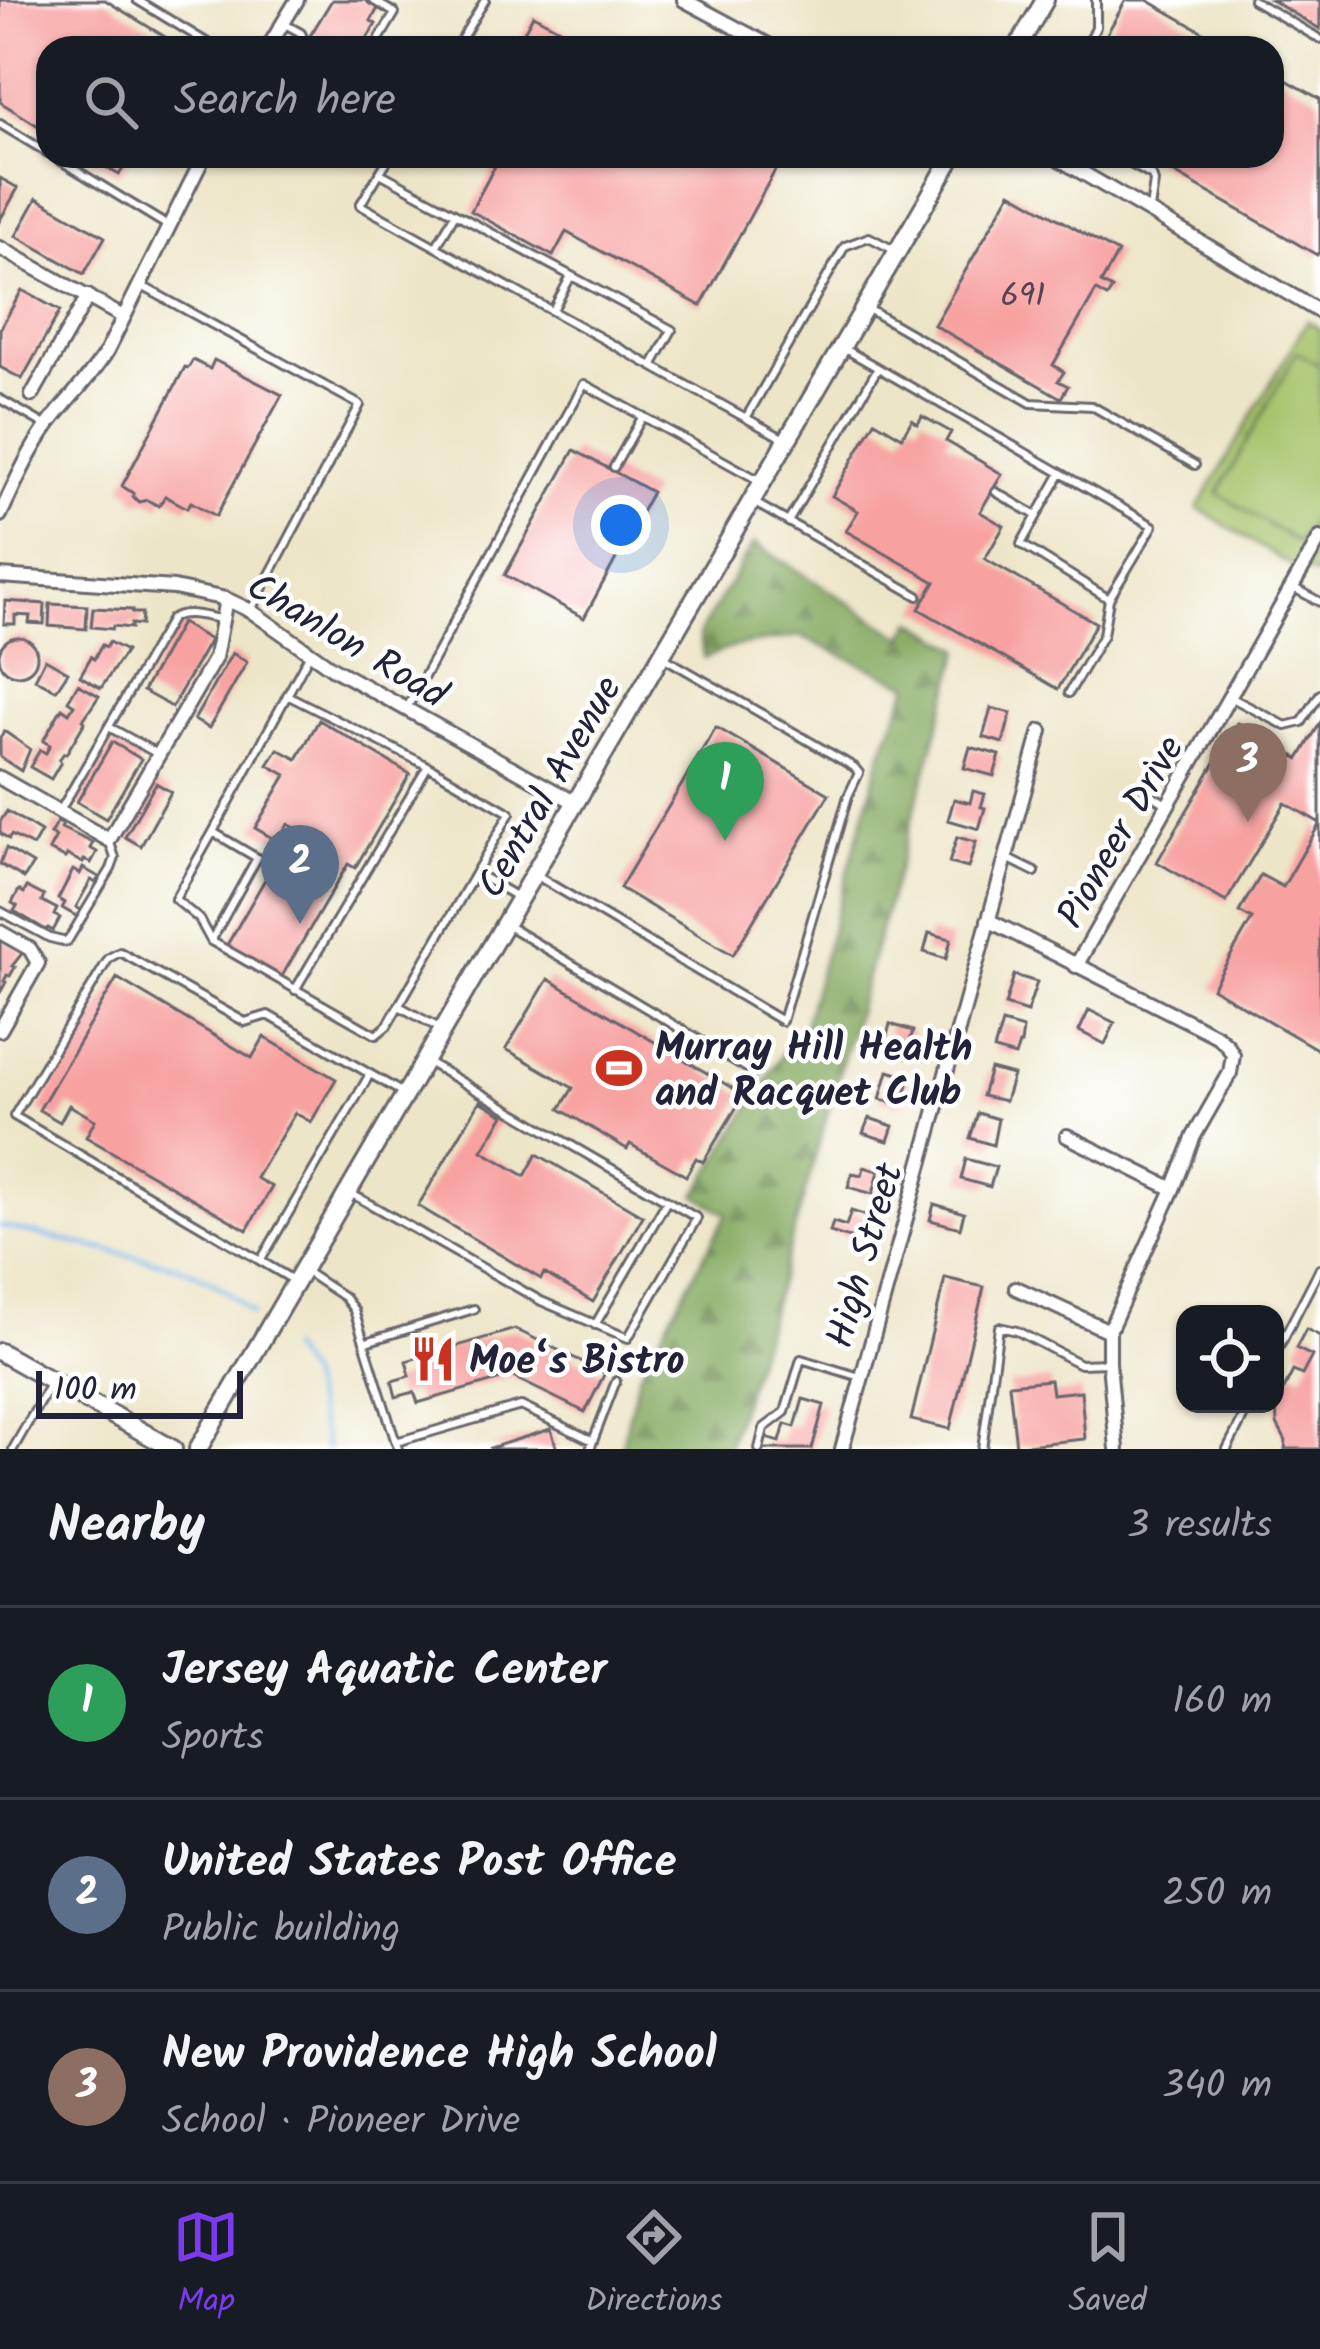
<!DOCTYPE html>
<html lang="en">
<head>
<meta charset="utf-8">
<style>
  :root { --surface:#171b24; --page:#20242c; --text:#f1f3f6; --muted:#9ea1a6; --line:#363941; --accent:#7c3aed }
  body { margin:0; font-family:Kalam,sans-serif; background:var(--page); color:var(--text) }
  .controls { position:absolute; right:36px; bottom:36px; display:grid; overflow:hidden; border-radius:24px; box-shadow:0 3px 9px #0004 }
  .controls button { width:108px; height:108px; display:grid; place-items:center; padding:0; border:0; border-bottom:3px solid var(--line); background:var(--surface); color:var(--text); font:60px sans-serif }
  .scale { position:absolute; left:36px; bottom:30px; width:207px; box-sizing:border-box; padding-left:12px; border:6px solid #22223b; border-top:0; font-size:33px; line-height:42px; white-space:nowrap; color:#22223b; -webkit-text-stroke:9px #fff; paint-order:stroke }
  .you { position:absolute; left:621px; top:525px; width:42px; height:42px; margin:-30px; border:9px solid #fff; border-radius:50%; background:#1a73e8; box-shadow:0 0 0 18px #1a73e833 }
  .badge { display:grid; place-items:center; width:78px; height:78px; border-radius:50%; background:var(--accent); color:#fff; font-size:39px; font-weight:700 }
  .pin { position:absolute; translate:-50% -99px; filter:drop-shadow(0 3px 6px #0008) }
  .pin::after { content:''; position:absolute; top:63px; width:42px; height:36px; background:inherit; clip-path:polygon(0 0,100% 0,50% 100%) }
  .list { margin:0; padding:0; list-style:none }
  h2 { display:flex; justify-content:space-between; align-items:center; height:156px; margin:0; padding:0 48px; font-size:51px }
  h2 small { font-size:39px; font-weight:400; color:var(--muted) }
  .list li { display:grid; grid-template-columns:78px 1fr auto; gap:36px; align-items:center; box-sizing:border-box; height:192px; padding:0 48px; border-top:3px solid var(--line) }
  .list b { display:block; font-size:45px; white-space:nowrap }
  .list p { margin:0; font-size:39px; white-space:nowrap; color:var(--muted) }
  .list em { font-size:39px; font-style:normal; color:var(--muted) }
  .icon { flex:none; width:66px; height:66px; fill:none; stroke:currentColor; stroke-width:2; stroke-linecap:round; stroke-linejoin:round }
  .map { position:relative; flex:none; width:1320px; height:1449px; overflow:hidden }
  .search { position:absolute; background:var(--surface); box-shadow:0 3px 9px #0004; left:36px; right:36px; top:36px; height:132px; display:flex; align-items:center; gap:30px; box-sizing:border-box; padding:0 42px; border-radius:36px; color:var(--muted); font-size:45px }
  .sheet { height:732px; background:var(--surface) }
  nav { display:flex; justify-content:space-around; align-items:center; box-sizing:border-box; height:168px; border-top:3px solid var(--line); background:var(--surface); font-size:33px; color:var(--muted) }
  nav a { display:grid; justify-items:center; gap:6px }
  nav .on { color:var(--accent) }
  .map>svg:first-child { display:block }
  .grass { fill:url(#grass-tufts); stroke:#647253; stroke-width:3 }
  .forest { fill:url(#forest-firs); stroke:#53664d; stroke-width:3 }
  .pitch { fill:#a6c36b; stroke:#647253; stroke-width:3 }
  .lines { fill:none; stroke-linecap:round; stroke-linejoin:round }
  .stream { stroke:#7bb9ee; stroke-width:4.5 }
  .building { fill:#f7a1a0 }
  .lane-casing { stroke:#69666c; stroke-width:12 }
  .street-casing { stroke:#69666c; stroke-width:18 }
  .secondary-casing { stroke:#69666c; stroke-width:22 }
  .lane { stroke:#fff; stroke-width:6 }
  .street { stroke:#fff; stroke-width:12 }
  .secondary { stroke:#fff; stroke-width:16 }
  .labels { text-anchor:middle; stroke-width:9; stroke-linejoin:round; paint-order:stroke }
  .number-label { font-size:33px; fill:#574254 }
  .street-label { font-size:39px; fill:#22223b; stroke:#fff }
  .poi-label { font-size:39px; font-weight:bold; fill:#22223b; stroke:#fff; text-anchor:start }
</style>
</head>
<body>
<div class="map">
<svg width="1320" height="1449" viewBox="0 0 1320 1449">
  <defs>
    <pattern id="grass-tufts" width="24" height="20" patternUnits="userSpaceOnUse" patternTransform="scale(3)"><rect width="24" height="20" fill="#a6c36b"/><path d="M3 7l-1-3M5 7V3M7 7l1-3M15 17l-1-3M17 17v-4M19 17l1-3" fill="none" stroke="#8fa75e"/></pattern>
    <pattern id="forest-firs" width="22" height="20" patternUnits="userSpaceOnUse" patternTransform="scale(3)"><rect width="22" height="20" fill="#84a95f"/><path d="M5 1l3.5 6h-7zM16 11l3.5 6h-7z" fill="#6c8950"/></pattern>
  </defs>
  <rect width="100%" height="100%" fill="#fff"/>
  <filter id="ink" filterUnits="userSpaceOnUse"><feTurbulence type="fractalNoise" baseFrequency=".00833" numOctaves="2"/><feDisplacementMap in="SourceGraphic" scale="24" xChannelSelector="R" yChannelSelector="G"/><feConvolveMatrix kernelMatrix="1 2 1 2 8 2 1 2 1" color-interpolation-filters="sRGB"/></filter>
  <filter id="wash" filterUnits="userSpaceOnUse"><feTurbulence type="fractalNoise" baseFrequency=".004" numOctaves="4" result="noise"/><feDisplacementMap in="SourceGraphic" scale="48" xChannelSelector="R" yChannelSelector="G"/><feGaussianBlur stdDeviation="2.7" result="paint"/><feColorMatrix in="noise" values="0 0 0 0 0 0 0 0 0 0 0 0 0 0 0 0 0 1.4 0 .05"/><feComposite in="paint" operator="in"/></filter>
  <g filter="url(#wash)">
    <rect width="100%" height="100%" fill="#ede5c7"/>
    <!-- grass -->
    <path class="grass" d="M 1307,321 L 1320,329 L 1320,576 L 1290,565 L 1198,508 Z"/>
    <!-- forest -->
    <path class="forest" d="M 754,543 L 903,637 L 913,621 L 961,649 L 766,1328 L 727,1449 L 621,1449 L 639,1374 L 727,1214 L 696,1195 L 783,1053 L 803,1029 L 882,752 L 909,685 L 799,636 L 736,646 L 704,658 L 699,634 Z"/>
    <!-- pitch -->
    <path class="pitch" d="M 1297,352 L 1320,366 L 1320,507 L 1298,543 L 1218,493 Z"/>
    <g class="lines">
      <!-- stream -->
      <path class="stream" d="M 0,1226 L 177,1266 C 208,1277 228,1291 252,1313
        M 289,1349 L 307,1376 L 327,1449"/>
    </g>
    <g id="blocks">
      <!-- building -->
      <path class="building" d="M 0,0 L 105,0 L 183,48 L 48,48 L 48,132 L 0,102 Z
        M 332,0 L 365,0 L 378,8 L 371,21 L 376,24 L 361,48 L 331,48 L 310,36 Z
        M 1126,0 L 1147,0 L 1231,48 L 1099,48 Z
        M 1271,0 L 1320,0 L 1320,29 Z
        M 533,15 L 595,48 L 515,48 Z
        M 1272,72 L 1320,99 L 1320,250 L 1317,255 L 1145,156 L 1272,156 Z
        M 88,156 L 131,156 L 119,175 Z
        M 486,156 L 783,156 L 701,306 L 566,232 L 553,256 L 471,211 L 497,162 Z
        M 0,178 L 18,188 L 0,220 Z
        M 1011,192 L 1118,253 L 1101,283 L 1112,289 L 1107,297 L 1096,291 L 1053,365 L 1064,372 L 1058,381 L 1068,386 L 1061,398 L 934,325 Z
        M 37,198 L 105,237 L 84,274 L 16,236 Z
        M 22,290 L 60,311 L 22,379 L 0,367 L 0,329 Z
        M 193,360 L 210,369 L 214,360 L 282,395 L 216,516 L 191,502 L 187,508 L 165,496 L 159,506 L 147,500 L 139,502 L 133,497 L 133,493 L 122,486 L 185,367 L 188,368 Z
        M 922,416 L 951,432 L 946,441 L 1002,474 L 980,512 L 1004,526 L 985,559 L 1096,623 L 1058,689 L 919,609 L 935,582 L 846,531 L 858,511 L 832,496 L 875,421 L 902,437 L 912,420 L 918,424 Z
        M 574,450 L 652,492 L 584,618 L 505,575 Z
        M 5,601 L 45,604 L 44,624 L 29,623 L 30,616 L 15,615 L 15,624 L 4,624 Z
        M 50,604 L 87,606 L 86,629 L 49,626 Z
        M 93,608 L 132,610 L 132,613 L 142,613 L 141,625 L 131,624 L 131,628 L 113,626 L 112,629 L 91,627 Z
        M 181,623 L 210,640 L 172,707 L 143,691 Z
        M-1 656a19 19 0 1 1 38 0a19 19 0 1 1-38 0Z
        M 109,642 L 126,651 L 101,688 L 80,676 L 91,657 L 94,659 L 102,645 L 106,647 Z
        M 232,653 L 247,662 L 209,728 L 194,720 Z
        M 45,659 L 68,672 L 56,690 L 35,679 Z
        M 78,684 L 99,696 L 83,720 L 85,722 L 66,754 L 64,753 L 59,760 L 61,762 L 51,779 L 30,767 L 40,750 L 46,753 L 50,745 L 43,741 L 62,708 L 69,713 L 74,705 L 68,701 Z
        M 991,708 L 1011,713 L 1003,743 L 983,737 Z
        M 319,720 L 410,774 L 355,868 L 348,864 L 282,976 L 227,945 L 271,869 L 283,876 L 307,835 L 288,824 L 277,841 L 255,828 L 286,775 L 268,765 L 278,749 L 297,759 Z
        M 1238,723 L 1299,759 L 1320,723 L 1320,823 L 1285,803 L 1226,902 L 1157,862 Z
        M 716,727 L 829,794 L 733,955 L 620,888 Z
        M 4,731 L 30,749 L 21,771 L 0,757 L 0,738 Z
        M 112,742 L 141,759 L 106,819 L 77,802 Z
        M 970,747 L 1000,755 L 994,776 L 964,768 Z
        M 156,783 L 171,792 L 141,846 L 125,837 Z
        M 973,791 L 985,794 L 981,807 L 985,808 L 979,829 L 948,820 L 954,799 L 970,803 Z
        M 7,811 L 41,832 L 33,846 L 11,835 L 9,839 L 0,833 L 0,822 Z
        M 57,822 L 63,825 L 61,828 L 93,843 L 90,848 L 97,852 L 91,863 L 84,860 L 83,863 L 67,855 L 65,858 L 49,850 L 56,837 L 50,834 Z
        M 1320,823 L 1320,1051 L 1212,988 L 1252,919 L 1239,912 L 1261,875 L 1283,887 Z
        M 957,837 L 976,842 L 968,868 L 949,863 Z
        M 6,848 L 33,864 L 24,878 L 0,864 Z
        M 83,868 L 99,877 L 96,883 L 91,880 L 76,907 L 81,910 L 78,917 L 62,908 L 65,903 L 58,899 L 73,870 L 80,874 Z
        M 27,887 L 44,896 L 42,901 L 57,909 L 54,915 L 60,918 L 53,931 L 48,928 L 46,930 L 14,911 L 17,906 L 12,903 L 19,890 L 24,893 Z
        M 929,933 L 951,939 L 946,959 L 924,952 Z
        M 0,938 L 24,951 L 12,966 L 15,967 L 10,976 L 7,975 L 4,981 L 6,982 L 0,993 Z
        M 1014,975 L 1037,982 L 1027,1012 L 1005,1005 Z
        M 117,978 L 252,1058 L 264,1037 L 336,1079 L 311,1122 L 295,1113 L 256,1178 L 272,1187 L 247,1230 L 86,1137 L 95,1120 L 69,1105 L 60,1122 L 39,1110 Z
        M 548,979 L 744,1095 L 703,1162 L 696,1158 L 686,1176 L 630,1144 L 627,1149 L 560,1109 L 573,1088 L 506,1049 Z
        M 1089,1010 L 1115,1023 L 1105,1044 L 1079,1031 Z
        M 1002,1023 L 1023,1029 L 1021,1044 L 1019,1044 L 1015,1056 L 994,1050 Z
        M 890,1024 L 913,1031 L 905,1058 L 883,1051 Z
        M 990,1069 L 1013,1075 L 1005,1101 L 982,1096 Z
        M 888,1071 L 910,1077 L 902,1105 L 880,1099 Z
        M 480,1101 L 504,1115 L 482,1151 L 525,1176 L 537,1154 L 643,1216 L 593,1302 L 544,1273 L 541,1279 L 418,1206 Z
        M 978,1113 L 998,1119 L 993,1145 L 970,1138 Z
        M 869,1118 L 893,1126 L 888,1141 L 863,1133 Z
        M 966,1159 L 996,1167 L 990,1187 L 961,1179 Z
        M 864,1167 L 879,1171 L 873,1194 L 848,1187 L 852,1173 L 862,1175 Z
        M 934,1204 L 964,1213 L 960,1228 L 930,1220 Z
        M 851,1211 L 867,1216 L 859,1241 L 830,1232 L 833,1222 L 846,1226 Z
        M 945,1278 L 984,1287 L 950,1429 L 911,1420 Z
        M 515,1329 L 605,1373 L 585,1412 L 511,1376 L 418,1403 L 414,1392 L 396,1397 L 392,1381 L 410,1376 L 406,1361 Z
        M 1306,1329 L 1320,1336 L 1320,1449 L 1285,1449 L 1286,1441 L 1277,1424 L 1276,1405 L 1293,1371 L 1302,1375 L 1312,1356 L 1296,1348 Z
        M 1050,1380 L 1052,1394 L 1081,1391 L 1085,1439 L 1016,1446 L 1009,1384 Z
        M 803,1399 L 824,1405 L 812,1449 L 763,1449 L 766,1438 L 780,1442 L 785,1424 L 795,1427 Z
        M 551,1429 L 557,1449 L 491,1449 L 490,1448 Z"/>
    </g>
  </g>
  <g filter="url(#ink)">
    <use href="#blocks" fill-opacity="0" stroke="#69666c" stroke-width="3"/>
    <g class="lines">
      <!-- lane casing -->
      <g class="lane-casing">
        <path id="lane" d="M 137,0 L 216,48
          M 372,0 L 395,13 L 374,48
          M 1253,0 L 1320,39
          M 283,23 L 301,33 L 305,42 L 315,48
          M 456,48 L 485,0
          M 1086,48 L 1096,27 L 1096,0
          M 0,124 L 48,153
          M 53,156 L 168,226
          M 390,156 L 360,205 L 746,418
          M 1116,156 L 1152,176 L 1154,182 L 1150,209
          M 380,173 L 672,330 L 652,366
          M 436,247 L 455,214
          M 142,286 L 360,405 L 252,608
          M 868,309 L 1031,403 L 1092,406 L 1195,465
          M 553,310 L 571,276
          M 845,349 L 1153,526 L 1109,599 L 1103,635 L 1069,693
          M 0,399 L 47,426
          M 786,440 L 746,418 L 845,246 L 869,237 L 894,250
          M 614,467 L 643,416
          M 1061,473 L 1021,544 L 1109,599
          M 996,492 L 1037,516
          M 755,503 L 918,596
          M 788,522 L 878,368
          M 1292,587 L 1320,602
          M 287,695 L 428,766 L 510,813 L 387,1026 L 376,1035 L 211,941 L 257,858 L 213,832 L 309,655
          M 1230,697 L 1286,726 L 1302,722 L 1320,694
          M 408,706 L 584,384 L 760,481
          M 109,727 L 158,754
          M 1136,785 L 1168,805
          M 61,809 L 171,619 C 184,609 205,617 221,619
          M 1009,859 L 1035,872
          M 476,873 L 517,897
          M 537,876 L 782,1021 L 848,796 L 859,773 L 854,767 L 663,657
          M 0,911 L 50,938 L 67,942 L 111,869 L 115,858 L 109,840
          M 508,926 L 755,1073
          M 211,941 L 199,919 L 175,899 L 213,832
          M 295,990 L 428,766
          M 399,1006 L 439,1028
          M 352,1194 L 541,1301 L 628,1338 L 697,1218 L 429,1063
          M 261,1260 L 370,1074
          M 306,1272 L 344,1297 L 354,1310 L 398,1449
          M 293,1280 L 14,1116 L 109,958 L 120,952 L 245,1022 L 268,1015 L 403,1093
          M 595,1325 L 667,1201
          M 366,1342 L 474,1309
          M 1275,1355 L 1320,1268
          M 396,1442 L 521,1406 L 593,1441
          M 13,1449 L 50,1384
          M 590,1449 L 616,1381
          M 759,1449 L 764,1428 L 785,1412 L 801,1359 L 860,1377
          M 982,1449 L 999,1327 L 1017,1331 L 1080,1364 L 1109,1363
          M 1227,1449 L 1250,1404"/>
      </g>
      <!-- street casing -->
      <g class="street-casing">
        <path id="street" d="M 684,0 L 774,48
          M 268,48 L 297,0
          M 1054,156 L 1320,312
          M 0,248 L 123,317
          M 32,395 L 88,296
          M 0,515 C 14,486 27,455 46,428 C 65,401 89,380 107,351 L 204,156
          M 0,576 L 174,588 L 226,599 L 251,611 L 332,668 L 576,803
          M 0,778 L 109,840 L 215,658 L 226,599
          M 988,920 L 1217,1036 L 1227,1045 L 1233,1055 L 1230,1073 L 1194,1136 L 1173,1189 L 1109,1331 L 1109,1363 L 1117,1449
          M 0,932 L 30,949 L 38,963 L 0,1030
          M 1076,966 L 1320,538
          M 1067,1136 L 1173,1189
          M 1016,1288 L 1109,1331
          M 842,1449 L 1041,731"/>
      </g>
      <!-- secondary casing -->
      <g class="secondary-casing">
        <path id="secondary" d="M 1017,48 L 1045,0
          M 0,1352 L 173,1449
          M 198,1449 L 953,156"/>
      </g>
      <!-- lane -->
      <use href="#lane" class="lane"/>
      <!-- street -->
      <use href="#street" class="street"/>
      <!-- secondary -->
      <use href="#secondary" class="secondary"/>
    </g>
  </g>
  <!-- icons -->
  <defs>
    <g id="stadium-bare" transform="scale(3.6)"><path d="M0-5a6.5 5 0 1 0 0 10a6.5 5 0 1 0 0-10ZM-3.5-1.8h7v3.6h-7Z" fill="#c8321e" stroke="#fff" stroke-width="2.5" paint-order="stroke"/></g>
    <g id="restaurant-bare" transform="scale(3.6)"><path d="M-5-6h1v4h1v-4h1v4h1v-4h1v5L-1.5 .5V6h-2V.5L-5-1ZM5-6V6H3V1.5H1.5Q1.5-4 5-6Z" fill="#c8321e" stroke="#fff" stroke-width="2.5" paint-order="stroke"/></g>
  </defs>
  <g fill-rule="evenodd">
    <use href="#stadium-bare" x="619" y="1068"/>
    <use href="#restaurant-bare" x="433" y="1359"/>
  </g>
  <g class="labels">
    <!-- number labels -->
    <g class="number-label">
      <text x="1023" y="306">691</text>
    </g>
    <!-- street labels -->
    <g class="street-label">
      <text transform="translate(348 639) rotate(31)" y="14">Chanlon Road</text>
      <text transform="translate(548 786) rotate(-60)" y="14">Central Avenue</text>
      <text transform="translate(1119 831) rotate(-60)" y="14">Pioneer Drive</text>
      <text transform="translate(863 1255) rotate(-74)" y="14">High Street</text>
    </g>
    <!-- poi labels -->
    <g class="poi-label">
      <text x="655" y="1060">Murray Hill Health<tspan x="655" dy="45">and Racquet Club</tspan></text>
      <text x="469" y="1373">Moe‘s Bistro</text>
    </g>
  </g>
</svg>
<div class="controls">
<button><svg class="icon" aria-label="locate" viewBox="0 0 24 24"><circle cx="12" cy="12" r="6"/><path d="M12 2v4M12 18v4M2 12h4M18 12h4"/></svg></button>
</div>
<div class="scale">100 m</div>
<div class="you"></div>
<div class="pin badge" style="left:725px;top:841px;background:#2e9e5b">1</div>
<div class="pin badge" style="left:300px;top:924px;background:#5c6f8a">2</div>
<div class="pin badge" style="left:1248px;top:822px;background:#8d6e63">3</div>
<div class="search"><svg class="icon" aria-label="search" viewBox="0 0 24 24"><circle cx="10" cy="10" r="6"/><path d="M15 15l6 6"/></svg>Search here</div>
</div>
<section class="sheet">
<h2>Nearby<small>3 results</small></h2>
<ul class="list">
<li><span class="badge" style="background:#2e9e5b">1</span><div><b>Jersey Aquatic Center</b><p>Sports</p></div><em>160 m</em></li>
<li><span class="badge" style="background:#5c6f8a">2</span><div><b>United States Post Office</b><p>Public building</p></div><em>250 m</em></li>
<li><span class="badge" style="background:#8d6e63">3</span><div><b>New Providence High School</b><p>School · Pioneer Drive</p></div><em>340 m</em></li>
</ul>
</section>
<nav>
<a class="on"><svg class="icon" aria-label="map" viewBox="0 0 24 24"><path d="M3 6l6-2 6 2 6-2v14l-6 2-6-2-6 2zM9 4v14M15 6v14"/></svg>Map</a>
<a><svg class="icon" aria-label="directions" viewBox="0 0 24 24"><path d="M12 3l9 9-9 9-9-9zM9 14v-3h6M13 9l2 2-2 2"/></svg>Directions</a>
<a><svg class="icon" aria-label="saved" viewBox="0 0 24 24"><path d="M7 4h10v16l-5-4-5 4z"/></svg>Saved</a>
</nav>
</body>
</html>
